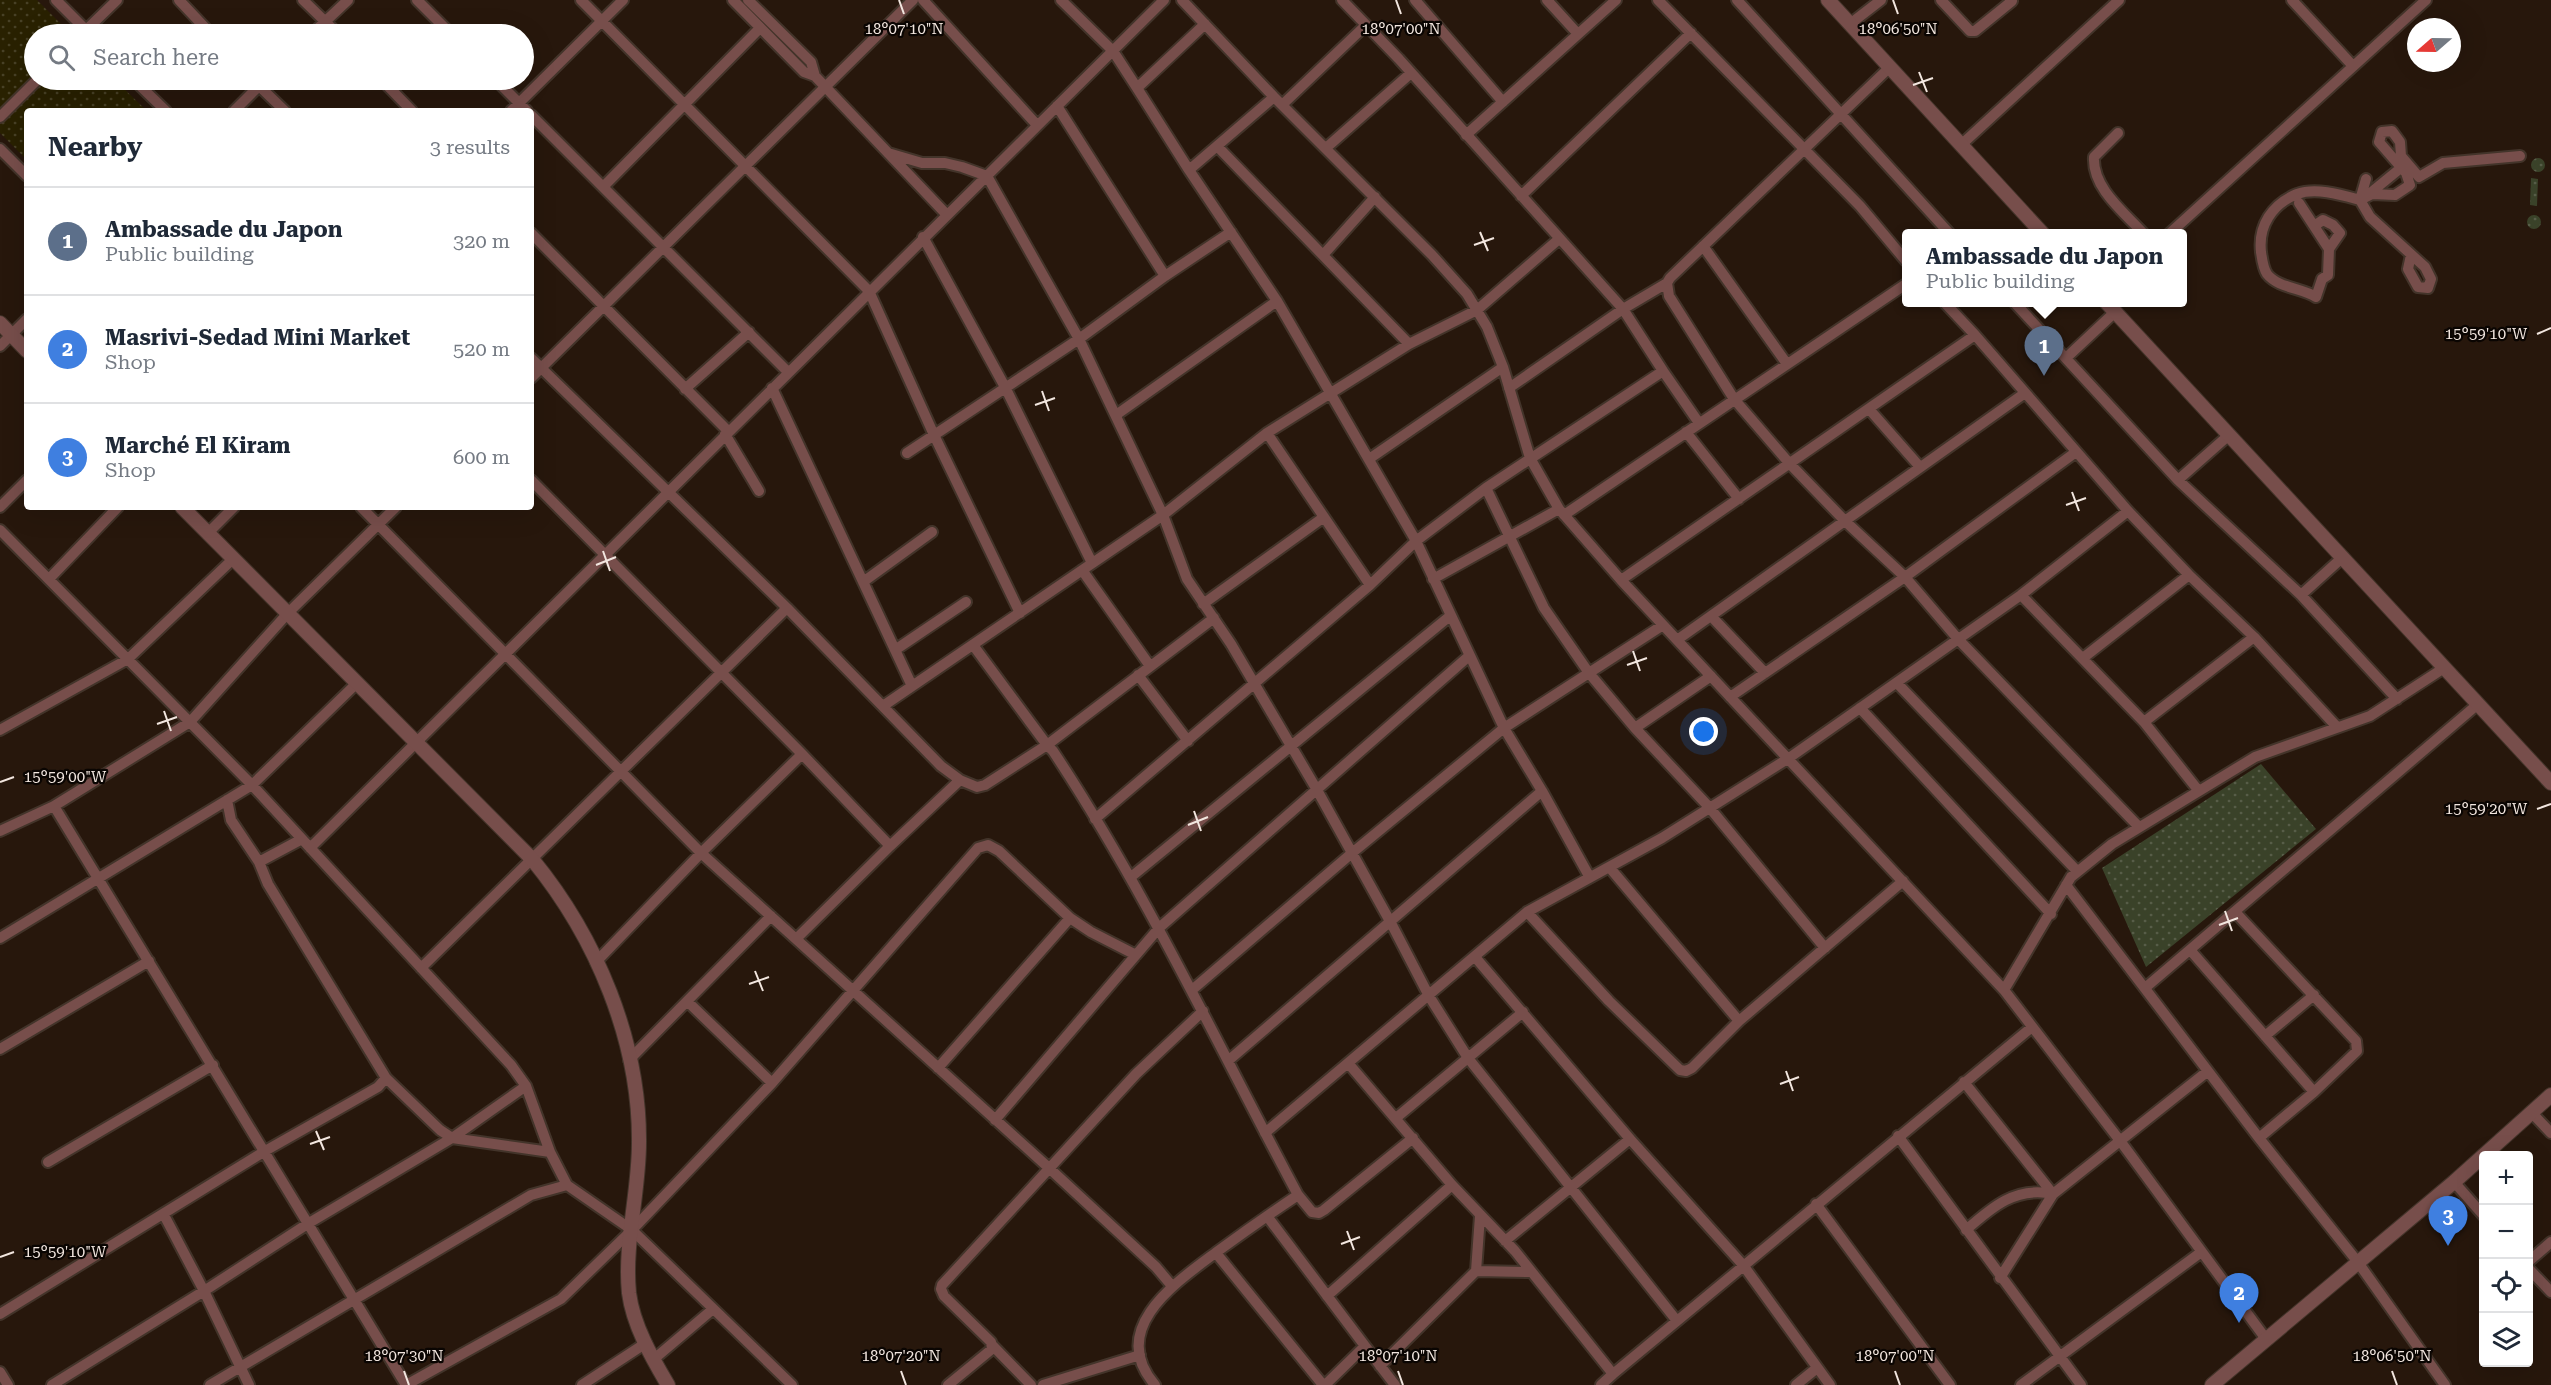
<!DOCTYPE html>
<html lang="en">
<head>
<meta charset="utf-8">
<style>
  :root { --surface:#fff; --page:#f2f2f3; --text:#1f2937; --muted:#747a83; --line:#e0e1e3; --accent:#d93025 }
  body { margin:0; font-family:"Roboto Serif",serif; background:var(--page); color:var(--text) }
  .controls { position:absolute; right:18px; bottom:18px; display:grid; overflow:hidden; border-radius:6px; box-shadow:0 6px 24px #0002 }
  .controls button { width:54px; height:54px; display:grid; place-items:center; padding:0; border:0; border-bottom:2px solid var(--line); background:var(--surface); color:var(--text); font:30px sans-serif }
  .compass { position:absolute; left:2407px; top:18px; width:54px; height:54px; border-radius:50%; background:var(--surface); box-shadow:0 6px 24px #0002; rotate:250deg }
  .you { position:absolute; left:1704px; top:732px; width:21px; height:21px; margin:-15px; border:4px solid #fff; border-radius:50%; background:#1a73e8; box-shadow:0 0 0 9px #1a73e833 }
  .badge { display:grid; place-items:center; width:39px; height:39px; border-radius:50%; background:var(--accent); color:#fff; font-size:20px; font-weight:700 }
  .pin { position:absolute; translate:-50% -50px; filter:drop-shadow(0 2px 3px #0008) }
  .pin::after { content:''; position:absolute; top:32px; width:21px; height:18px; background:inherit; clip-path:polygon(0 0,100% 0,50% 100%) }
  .popup { position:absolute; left:1902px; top:229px; width:285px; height:78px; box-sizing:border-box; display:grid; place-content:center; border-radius:6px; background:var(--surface); filter:drop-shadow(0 2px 4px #0005); font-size:20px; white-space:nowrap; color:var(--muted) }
  .popup b { font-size:22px; color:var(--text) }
  .popup::after { content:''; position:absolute; left:50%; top:100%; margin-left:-12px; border:12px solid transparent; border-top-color:var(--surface) }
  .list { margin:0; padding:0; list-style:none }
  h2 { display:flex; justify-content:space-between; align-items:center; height:78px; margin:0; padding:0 24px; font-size:26px }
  h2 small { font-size:20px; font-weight:400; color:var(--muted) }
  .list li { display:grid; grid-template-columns:39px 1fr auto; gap:18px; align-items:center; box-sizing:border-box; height:108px; padding:0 24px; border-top:2px solid var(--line) }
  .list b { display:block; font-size:22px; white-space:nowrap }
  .list p { margin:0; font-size:20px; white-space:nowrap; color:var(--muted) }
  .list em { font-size:20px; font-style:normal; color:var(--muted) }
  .icon { flex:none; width:33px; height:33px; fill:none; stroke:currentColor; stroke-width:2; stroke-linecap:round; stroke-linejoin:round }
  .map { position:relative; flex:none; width:2551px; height:1385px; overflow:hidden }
  .search { position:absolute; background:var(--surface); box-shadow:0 6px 24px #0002; left:24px; top:24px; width:510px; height:66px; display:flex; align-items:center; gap:15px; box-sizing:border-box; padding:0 21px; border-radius:33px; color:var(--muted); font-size:22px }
  .panel { position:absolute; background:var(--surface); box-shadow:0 6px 24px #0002; left:24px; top:108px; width:510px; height:402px; border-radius:6px }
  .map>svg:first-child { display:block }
  .grass { fill:url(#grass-dots) }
  .sand { fill:url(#sand-dots) }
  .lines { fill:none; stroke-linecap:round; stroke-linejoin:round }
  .minor-casing { stroke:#43342a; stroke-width:14 }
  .tertiary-casing { stroke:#43342a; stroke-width:16 }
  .minor { stroke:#774e4b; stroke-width:10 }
  .tertiary { stroke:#774e4b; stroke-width:14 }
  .ticks { fill:none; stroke:#f2e6df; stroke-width:2 }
  .ticks-label { font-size:15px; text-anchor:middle; fill:#f2e6df; stroke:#0a0502; stroke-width:4.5; stroke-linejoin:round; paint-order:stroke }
</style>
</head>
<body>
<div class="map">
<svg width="2551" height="1385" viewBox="0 0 2551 1385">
  <defs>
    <pattern id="grass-dots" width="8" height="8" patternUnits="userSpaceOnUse" patternTransform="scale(1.5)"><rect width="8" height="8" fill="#3a4229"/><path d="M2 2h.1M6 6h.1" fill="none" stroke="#575d48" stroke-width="1.8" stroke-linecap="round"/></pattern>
    <pattern id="sand-dots" width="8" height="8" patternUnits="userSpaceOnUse" patternTransform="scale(1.5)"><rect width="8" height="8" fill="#292101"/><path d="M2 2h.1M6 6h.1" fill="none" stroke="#484126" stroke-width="1.8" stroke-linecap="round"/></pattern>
  </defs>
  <rect width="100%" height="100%" fill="#27170c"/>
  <!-- grass -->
  <path class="grass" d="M2531 165a7 7 0 1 1 14 0a7 7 0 1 1-14 0Z
    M 2531,178 L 2538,179 L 2537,206 L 2530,205 Z
    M2527 222a7 7 0 1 1 14 0a7 7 0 1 1-14 0Z
    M 2261,764 L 2316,829 L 2146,967 L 2102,868 Z"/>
  <!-- sand -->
  <path class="sand" d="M 0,0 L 37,0 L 71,34 L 34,34 L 34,80 L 115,80 L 147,111 L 27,111 L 27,160 L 0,133 Z"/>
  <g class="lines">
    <!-- minor casing -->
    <g class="minor-casing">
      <path id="minor" d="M 56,0 L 90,34
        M 179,0 L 211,34
        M 303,0 L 338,34
        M 417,0 L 451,34
        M 581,0 L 869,291 L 934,435 L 1020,613
        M 733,0 L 804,72 L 815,76 L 947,215
        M 748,0 L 811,62 L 815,76
        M 923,0 L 1037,125
        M 1061,0 L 1113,51 L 1137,88 L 1189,170 L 1277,301 L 1416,541 L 1370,585 L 1095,819
        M 1182,0 L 1274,97 L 1432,255 L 1467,294 L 1487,327 L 1503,367 L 1530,458 L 1559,509 L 1621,580 L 2004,990 L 2121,1142 L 2266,1339
        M 1342,0 L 1399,59 L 1623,309 L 1663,371
        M 1415,0 L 1503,102
        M 1547,0 L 1578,34
        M 1658,0 L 1860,206 L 1906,261
        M 1737,0 L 1950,234
        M 1941,0 L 1970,31 L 1975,31 L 2012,1
        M 2292,0 L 2353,66
        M 1850,24 L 1881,0
        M 82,34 L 117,0
        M 312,34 L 348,0
        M 1890,67 L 1670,278 L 1667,283 L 1669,296 L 1734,399 L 1790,464 L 1845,521 L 1905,577 L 1958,639 L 2139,827
        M 134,80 L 166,111
        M 253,80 L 285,111
        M 382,80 L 412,111
        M 496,80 L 527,111
        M 1137,88 L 1205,24
        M 1282,105 L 1366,25
        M 234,111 L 265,80
        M 511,111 L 623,0
        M 531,115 L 788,372
        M 0,117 L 37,80
        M 2118,133 L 2094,157 C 2092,188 2125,213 2144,234
        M 1466,135 L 1616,0
        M 1961,145 L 2119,0
        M 1217,146 L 1409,344
        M 1326,148 L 1411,73
        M 0,149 L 27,176
        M 888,153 L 922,163 L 945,163 L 962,167 L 987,176 L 1079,339 L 1163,515 L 1187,579 L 1231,644 L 1317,790 L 1391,923 L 1429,996 L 1468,1058 L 1677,1321
        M 1189,170 L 1274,97
        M 603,187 L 760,28
        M 2369,194 L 2402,167
        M 1521,196 L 1691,33
        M 2360,200 L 2372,194 L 2395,195 L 2410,185 L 2406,173 L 2379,142 L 2382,132 L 2392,131 L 2400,142 L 2401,156 L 2419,177 L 2443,163 L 2520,156
        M 2360,200 L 2366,179
        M 2299,203 L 2329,249 L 2328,275 L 2322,279 L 2316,297 C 2302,288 2278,288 2267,274 C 2263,268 2262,259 2261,252 C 2258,226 2272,204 2297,194 C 2316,187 2342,195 2360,200 L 2370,217 L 2425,267 L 2431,279 L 2428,288 L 2418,287 L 2408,269 L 2411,255
        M 2314,226 L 2323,220 L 2333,225 L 2340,233 L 2329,249
        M 531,233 L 728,431
        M 2169,234 L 2426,0
        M 923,237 L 1005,387 L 1092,563
        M 1703,246 L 1787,364
        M 1323,255 L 1375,197
        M 1165,276 L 1231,232
        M 1944,302 L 1975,335 L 2128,511 L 2189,575 L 2254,637 L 2337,727
        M 2014,302 L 2178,480 L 2301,595 L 2397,699
        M 0,346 L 27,319
        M 531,358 L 787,608 L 941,766 L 960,780 L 977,787 L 985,785 L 1047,745 L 1053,751 C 1147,893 1218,1046 1298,1195 L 1312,1212 L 1319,1213 L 1324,1210 L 1413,1138
        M 2066,358 L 2115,312
        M 531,378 L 913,0
        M 772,388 L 912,686
        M 1509,388 L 1623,309 L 1667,283
        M 685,389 L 749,332
        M 1869,409 L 1920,467
        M 1116,415 L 1277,301
        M 1686,432 L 1739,499
        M 1267,433 L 1370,585
        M 725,434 L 759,491
        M 907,453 L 1079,339 L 1165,276 L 1057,106
        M 1369,459 L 1503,367
        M 531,480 L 802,754 L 890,846 L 796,939
        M 2178,480 L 2229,435
        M 1486,488 L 1544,608 L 1589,673 L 1635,728 L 1709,807 L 1825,948
        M 0,507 L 27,480
        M 361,507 L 701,853 L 1049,1168 L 1156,1267 L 1172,1286
        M 1564,515 L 1906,284
        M 0,530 L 252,785 L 511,1065 L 526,1086 L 550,1152 L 567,1185 L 632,1230 L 792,1385
        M 208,533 L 234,507
        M 1082,570 L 1150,666
        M 49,579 L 118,507
        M 1433,579 L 1559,509
        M 1621,580 L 1975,335
        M 863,582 L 932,532
        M 2021,595 L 2144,722 L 2198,790
        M 2301,595 L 2343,557
        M 1203,604 L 1324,517
        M 1711,616 L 1765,673
        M 1677,640 L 2025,393
        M 973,645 L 1047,745 L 1214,618
        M 895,650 L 966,602
        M 2083,658 L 2189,575
        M 1138,675 L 1188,741
        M 1897,683 L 2077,871
        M 1730,697 L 1905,577 L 2076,452
        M 883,706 L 1163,515 L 1267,433 L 1409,344 L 1477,310 L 1559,239
        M 1860,708 L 2051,914
        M 2144,722 L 2254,637
        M 1635,728 L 1711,676
        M 0,730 L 128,659 L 233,559
        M 227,800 L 231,820 L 259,862
        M 54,806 L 406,1385
        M 0,831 L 54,806 L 190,722 L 288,613 L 396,507
        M 890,846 L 960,780
        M 310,848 L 1164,0
        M 1610,868 L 1739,1021
        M 1589,876 L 1542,791 L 1504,728 L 1416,541 L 1486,488 L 1663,371 L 1699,423
        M 1131,877 L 1450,616
        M 2066,885 L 2259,1138 L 2357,1261 L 2445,1385
        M 1527,912 L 1609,1001 L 1680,1070 L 1686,1071 L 1692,1068 L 1739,1021 L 1903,881
        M 2236,913 L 2356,1041 L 2357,1051 L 2314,1092 L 2259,1138
        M 0,938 L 252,785 L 357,683
        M 2191,951 L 2314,1092
        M 1475,957 L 1630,1139 L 1743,1265 L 1830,1385
        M 596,962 L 701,853 L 802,754
        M 421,968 L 787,608
        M 2145,988 L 2478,704
        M 1192,990 L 1352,853 L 1504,728 L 1663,625
        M 2004,990 L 2071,877 L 2112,844 L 2255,757 L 2370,716 L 2444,668
        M 688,1002 L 772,1083
        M 2265,1036 L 2314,995
        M 0,1049 L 149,961
        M 629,1060 L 771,916
        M 1229,1060 L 1542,791
        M 1348,1063 L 1452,1185 L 1515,1251 L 1613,1374 L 1601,1385
        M 938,1068 L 1070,918
        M 386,1078 L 440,1130 L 452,1138 L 550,1152
        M 1964,1082 L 2053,1194
        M 2531,1112 L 2551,1133
        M 1396,1118 L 1523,1012
        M 995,1120 L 1159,928 L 1469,656
        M 1265,1133 L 1527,912 L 1662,838 L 1789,758 L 2021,595 L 2128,511
        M 1898,1136 L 2081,1385
        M 48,1162 L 213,1065
        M 2454,1182 L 2484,1216
        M 1816,1204 L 1950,1385
        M 164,1215 L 204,1291 L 249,1385
        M 1267,1216 L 1365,1346 L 1325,1385
        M 1966,1230 C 1992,1207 2016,1186 2053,1194
        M 1505,1241 L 1630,1139
        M 1216,1253 L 1323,1385
        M 2528,1262 L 2551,1242
        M 2528,1268 L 2551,1292
        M 1476,1271 L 1480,1216
        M 2000,1278 L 2053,1194 L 2208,1071
        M 1327,1296 L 1452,1185
        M 0,1314 L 265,1151 L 378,1087 L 386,1078 L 268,884 L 259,862 L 302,839
        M 992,1345 L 1031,1385
        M 1365,1346 L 1395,1385
        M 654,1359 L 713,1309
        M 1380,1366 L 1476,1271 L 1529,1272
        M 0,1372 L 8,1385
        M 1613,1374 L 2032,1027
        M 52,1385 L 204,1291 L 309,1223 L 452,1138 L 526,1086
        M 210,1385 L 531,1195 L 567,1185
        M 406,1385 L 561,1299 L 632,1230 L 772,1083 L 978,848 L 988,845 L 999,851 L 1070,918 L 1091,932 L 1136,955
        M 582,1385 L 646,1343
        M 948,1385 L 992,1349 L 991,1342 L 944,1296 L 941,1289 L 942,1285 L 1136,1074 L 1203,1011
        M 1043,1385 L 1140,1355
        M 1155,1385 C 1106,1328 1178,1281 1218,1251 C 1244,1232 1271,1213 1298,1195
        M 1796,1385 L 1817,1368
        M 2021,1385 L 2200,1253"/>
    </g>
    <!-- tertiary casing -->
    <g class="tertiary-casing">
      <path id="tertiary" d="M 1828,0 L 2043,234
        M 2106,302 L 2551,783
        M 0,323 L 27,351
        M 182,507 L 532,859 C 596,937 640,1041 639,1143 C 639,1193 624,1244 629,1293 C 633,1325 652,1358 668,1385
        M 2212,1385 L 2454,1182 L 2551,1095"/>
    </g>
    <!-- minor -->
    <use href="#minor" class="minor"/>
    <!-- tertiary -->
    <use href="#tertiary" class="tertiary"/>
  </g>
  <!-- ticks -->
  <path class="ticks" d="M 899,0 L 904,14M 1396,0 L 1401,14M 1893,0 L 1898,14M 1919,72 L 1927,92M 1913,85 L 1933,78M 1480,232 L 1488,251M 1474,245 L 1494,238M 2537,334 L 2551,328M 1042,391 L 1049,411M 1035,405 L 1055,398M 2072,492 L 2079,511M 2066,505 L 2086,498M 603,551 L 610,571M 596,565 L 616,557M 1633,651 L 1640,671M 1627,665 L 1647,658M 164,711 L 171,731M 157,724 L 177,717M 0,782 L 14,777M 2537,809 L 2551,804M 1194,811 L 1201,831M 1188,825 L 1208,817M 2225,911 L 2232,931M 2219,925 L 2238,918M 755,971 L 763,991M 749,984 L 769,977M 1786,1071 L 1793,1091M 1780,1084 L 1799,1077M 316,1131 L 324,1150M 310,1144 L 330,1137M 1347,1231 L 1354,1250M 1341,1244 L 1360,1237M 0,1257 L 14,1252M 404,1371 L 409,1385M 901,1371 L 906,1385M 1398,1371 L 1403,1385M 1895,1371 L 1900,1385M 2392,1371 L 2397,1385"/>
  <g class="ticks-label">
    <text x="904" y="34">18°07'10"N</text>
    <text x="1401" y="34">18°07'00"N</text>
    <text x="1898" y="34">18°06'50"N</text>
    <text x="2486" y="339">15°59'10"W</text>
    <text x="65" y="782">15°59'00"W</text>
    <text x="2486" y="814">15°59'20"W</text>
    <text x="65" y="1257">15°59'10"W</text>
    <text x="404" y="1361">18°07'30"N</text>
    <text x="901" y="1361">18°07'20"N</text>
    <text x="1398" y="1361">18°07'10"N</text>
    <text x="1895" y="1361">18°07'00"N</text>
    <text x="2392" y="1361">18°06'50"N</text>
  </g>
</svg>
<div class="controls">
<button>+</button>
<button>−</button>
<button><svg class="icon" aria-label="locate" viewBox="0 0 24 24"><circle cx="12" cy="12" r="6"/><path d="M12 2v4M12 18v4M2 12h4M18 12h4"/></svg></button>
<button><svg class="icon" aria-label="layers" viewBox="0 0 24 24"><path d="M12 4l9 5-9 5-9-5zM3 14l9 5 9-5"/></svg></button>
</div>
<svg class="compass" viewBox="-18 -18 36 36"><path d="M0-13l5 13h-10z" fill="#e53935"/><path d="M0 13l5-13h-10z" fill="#747a83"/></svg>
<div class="you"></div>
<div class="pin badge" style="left:2044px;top:376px;background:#5c6f8a">1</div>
<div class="popup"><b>Ambassade du Japon</b>Public building</div>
<div class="pin badge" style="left:2239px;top:1323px;background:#3f7fe0">2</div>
<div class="pin badge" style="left:2448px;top:1246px;background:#3f7fe0">3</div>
<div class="search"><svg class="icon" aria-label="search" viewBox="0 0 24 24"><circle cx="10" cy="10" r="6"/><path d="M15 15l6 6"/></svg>Search here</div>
<section class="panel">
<h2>Nearby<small>3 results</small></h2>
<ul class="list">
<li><span class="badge" style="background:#5c6f8a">1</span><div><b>Ambassade du Japon</b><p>Public building</p></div><em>320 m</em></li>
<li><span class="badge" style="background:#3f7fe0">2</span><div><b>Masrivi-Sedad Mini Market</b><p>Shop</p></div><em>520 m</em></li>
<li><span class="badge" style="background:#3f7fe0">3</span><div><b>Marché El Kiram</b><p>Shop</p></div><em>600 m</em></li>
</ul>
</section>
</div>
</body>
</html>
